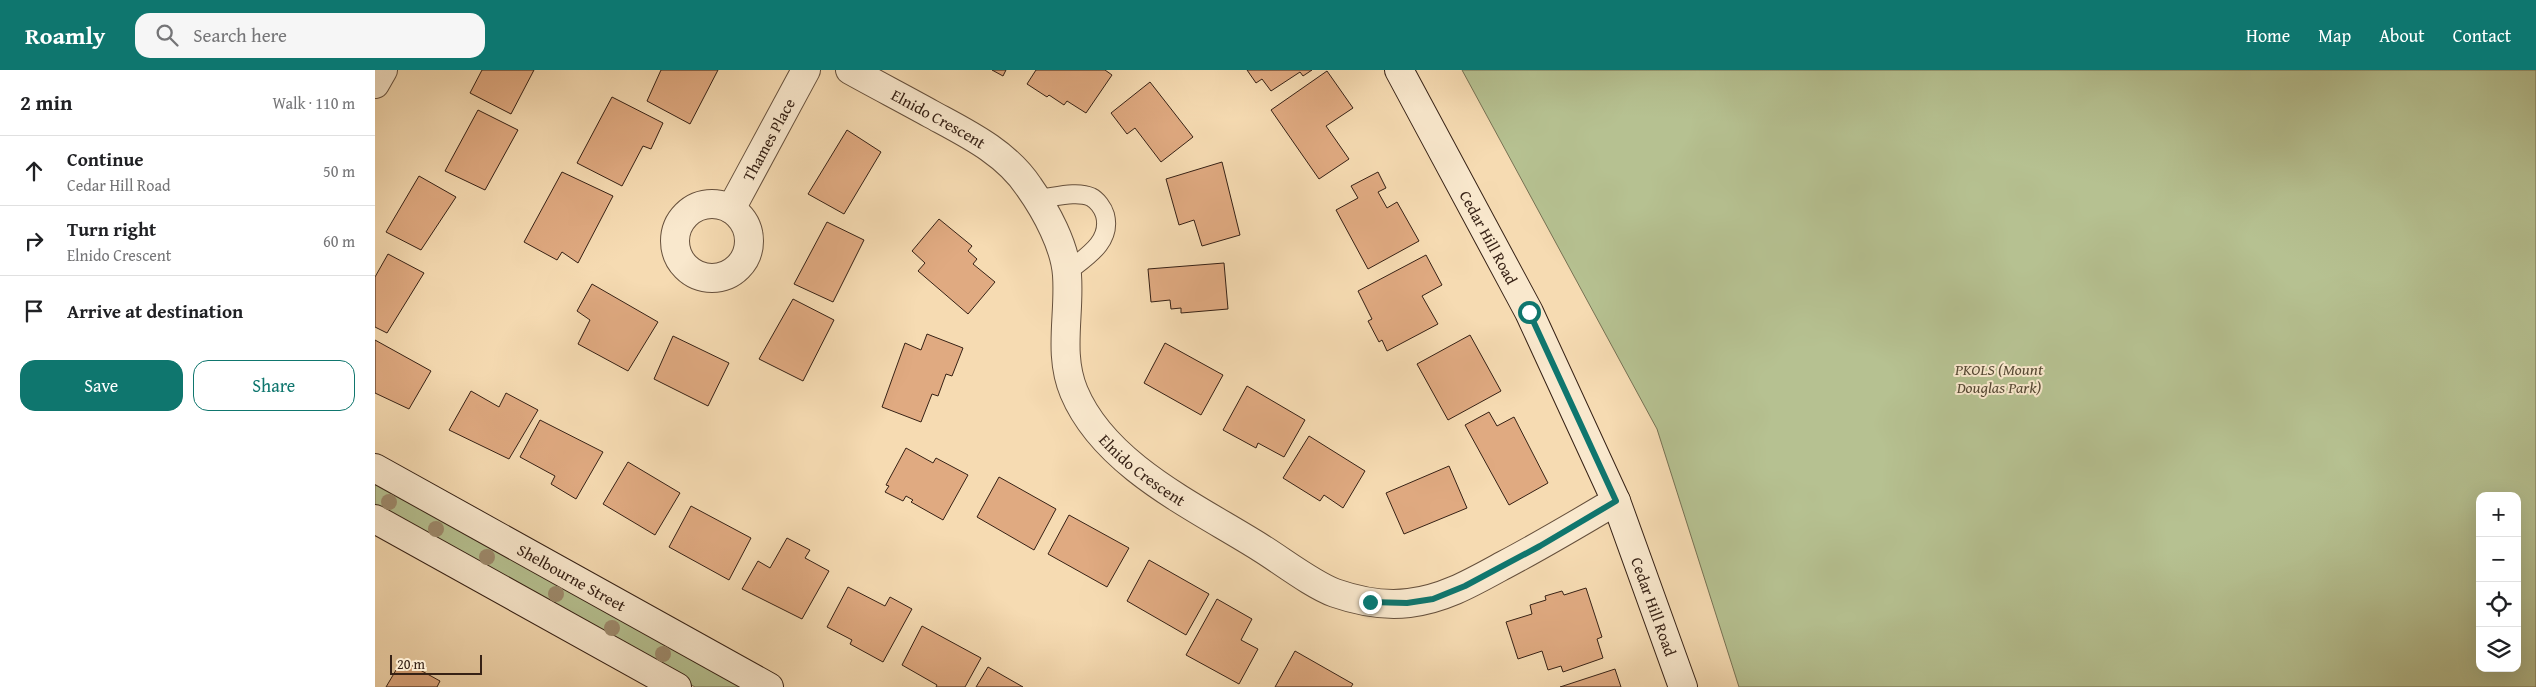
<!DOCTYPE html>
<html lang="en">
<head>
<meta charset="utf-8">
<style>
  :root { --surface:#fff; --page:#f6f6f6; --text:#202124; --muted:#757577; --line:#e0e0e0; --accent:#0f766e }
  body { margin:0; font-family:"Gentium Book Plus",serif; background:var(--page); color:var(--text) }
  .controls { position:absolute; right:15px; bottom:15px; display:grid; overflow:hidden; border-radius:10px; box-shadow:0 5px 20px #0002 }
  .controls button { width:45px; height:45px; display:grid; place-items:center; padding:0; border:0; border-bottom:1px solid var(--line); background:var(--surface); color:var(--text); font:25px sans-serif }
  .scale { position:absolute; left:15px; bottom:12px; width:92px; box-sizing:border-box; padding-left:5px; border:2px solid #362115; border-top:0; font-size:14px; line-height:18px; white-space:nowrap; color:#362115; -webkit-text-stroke:4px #f9e8cd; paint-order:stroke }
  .stop { position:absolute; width:15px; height:15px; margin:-11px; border:4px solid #0f766e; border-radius:50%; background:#fff }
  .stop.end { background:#0f766e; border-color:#fff; box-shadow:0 1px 5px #0008 }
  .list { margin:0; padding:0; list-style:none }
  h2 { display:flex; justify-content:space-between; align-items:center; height:65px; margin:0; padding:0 20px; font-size:21px }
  h2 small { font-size:16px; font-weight:400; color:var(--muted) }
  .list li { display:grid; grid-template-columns:32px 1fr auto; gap:15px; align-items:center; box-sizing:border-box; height:70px; padding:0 20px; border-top:1px solid var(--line) }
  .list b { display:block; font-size:19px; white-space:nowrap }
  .list p { margin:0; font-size:16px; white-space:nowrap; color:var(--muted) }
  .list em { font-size:16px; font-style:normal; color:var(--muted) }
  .actions { display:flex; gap:10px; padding:15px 20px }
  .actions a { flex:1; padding:11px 0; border:1px solid var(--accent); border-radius:15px; text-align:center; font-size:18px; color:var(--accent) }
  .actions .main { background:var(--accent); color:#fff }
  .icon { flex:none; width:28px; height:28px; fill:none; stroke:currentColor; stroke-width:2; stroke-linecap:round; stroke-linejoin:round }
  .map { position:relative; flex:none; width:2161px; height:617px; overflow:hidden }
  header { display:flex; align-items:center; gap:30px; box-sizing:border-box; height:70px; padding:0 25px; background:var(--accent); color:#fff }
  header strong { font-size:24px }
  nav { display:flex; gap:28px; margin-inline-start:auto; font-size:18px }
  .search { width:350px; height:45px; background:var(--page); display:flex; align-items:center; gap:12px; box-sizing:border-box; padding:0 18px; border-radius:15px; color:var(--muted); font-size:19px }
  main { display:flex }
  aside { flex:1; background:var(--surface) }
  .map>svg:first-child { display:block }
  .green { fill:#b6c191; stroke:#767153; fill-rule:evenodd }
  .building { fill:#e0aa81; stroke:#362115 }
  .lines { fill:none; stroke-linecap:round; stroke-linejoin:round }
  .lane-casing { stroke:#66503c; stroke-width:20 }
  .street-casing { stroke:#66503c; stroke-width:30 }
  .secondary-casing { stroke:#362115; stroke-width:30 }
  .lane { stroke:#f9e8cd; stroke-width:18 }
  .street { stroke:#f9e8cd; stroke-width:28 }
  .secondary { stroke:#f9e8cd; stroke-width:28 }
  .tree { fill:#9e8b6d }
  .route { stroke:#0f766e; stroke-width:6 }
  .labels { text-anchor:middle; stroke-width:4; stroke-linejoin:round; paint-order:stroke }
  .street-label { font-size:16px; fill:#362115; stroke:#f9e8cd }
  .park-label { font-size:16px; font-style:italic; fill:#564934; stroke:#f9e8cd }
</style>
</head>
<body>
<header>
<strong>Roamly</strong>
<div class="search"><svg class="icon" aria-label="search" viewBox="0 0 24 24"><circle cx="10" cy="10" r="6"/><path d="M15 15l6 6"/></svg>Search here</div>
<nav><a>Home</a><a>Map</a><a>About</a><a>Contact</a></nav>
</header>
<main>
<aside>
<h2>2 min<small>Walk · 110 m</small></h2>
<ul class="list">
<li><svg class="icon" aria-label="ahead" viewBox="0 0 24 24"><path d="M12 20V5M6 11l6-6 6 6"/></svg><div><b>Continue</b><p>Cedar Hill Road</p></div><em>50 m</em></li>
<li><svg class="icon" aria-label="right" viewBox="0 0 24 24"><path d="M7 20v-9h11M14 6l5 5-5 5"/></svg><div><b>Turn right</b><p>Elnido Crescent</p></div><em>60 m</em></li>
<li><svg class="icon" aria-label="arrive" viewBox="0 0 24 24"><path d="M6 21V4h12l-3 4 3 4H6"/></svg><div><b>Arrive at destination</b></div></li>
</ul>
<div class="actions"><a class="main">Save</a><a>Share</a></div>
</aside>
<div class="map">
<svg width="2161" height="617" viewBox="0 0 2161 617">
  <rect width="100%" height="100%" fill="#f6dbb2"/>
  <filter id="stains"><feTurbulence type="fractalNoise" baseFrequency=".004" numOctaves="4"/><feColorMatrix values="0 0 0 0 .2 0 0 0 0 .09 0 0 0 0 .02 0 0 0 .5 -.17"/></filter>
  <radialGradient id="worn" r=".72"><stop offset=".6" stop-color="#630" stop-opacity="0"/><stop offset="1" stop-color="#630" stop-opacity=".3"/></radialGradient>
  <!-- green -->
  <path class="green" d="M 1087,0 L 2161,0 L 2161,617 L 1364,617 L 1282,359 ZM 2105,426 L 2142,426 L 2142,598 L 2105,598 Z
    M 0,408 L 377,617 L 320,617 L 0,439 Z"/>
  <!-- building -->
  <path class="building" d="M 107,0 L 159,0 L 136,44 L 95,23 Z
    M 286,0 L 343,0 L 315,54 L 272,31 Z
    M 617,0 L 631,0 L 628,6 Z
    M 661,0 L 730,0 L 737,5 L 711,43 L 692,31 L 689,35 L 674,25 L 672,27 L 652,14 Z
    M 872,0 L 937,0 L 928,6 L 925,2 L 896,21 L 887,9 L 881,13 Z
    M 952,1 L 978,38 L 951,56 L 974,89 L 944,109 L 896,40 Z
    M 775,12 L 818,67 L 786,92 L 760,58 L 752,64 L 736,43 Z
    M 237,27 L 288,53 L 276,79 L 268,76 L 247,116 L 202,93 Z
    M 103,40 L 143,60 L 110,120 L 70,101 Z
    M 472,60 L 506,82 L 469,144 L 433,124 Z
    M 847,92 L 865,165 L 827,176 L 819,150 L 804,155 L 791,109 Z
    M 187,102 L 238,126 L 203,193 L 187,182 L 182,190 L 149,172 Z
    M 1003,102 L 1011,118 L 1003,122 L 1012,138 L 1022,132 L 1044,171 L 993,199 L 961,140 L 983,128 L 976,116 Z
    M 44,106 L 81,127 L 46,180 L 11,162 Z
    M 564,149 L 597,176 L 593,181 L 602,189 L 598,194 L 620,212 L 593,244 L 543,201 L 550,193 L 537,181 Z
    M 452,152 L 489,170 L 458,232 L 419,214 Z
    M 13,184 L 49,203 L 12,263 L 0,257 L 0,207 Z
    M 1051,185 L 1067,215 L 1047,226 L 1063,254 L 1012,281 L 1007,270 L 1004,272 L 993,251 L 997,249 L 983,221 Z
    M 849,193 L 853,239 L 806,243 L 806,238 L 796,239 L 795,230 L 776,232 L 773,199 Z
    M 217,214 L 283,252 L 253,301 L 203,274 L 215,250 L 202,241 Z
    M 418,229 L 459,250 L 428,311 L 384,289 Z
    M 552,264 L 588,278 L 577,306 L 571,304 L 563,326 L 557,324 L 546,352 L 507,337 L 530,273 L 546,280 Z
    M 1095,265 L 1126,321 L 1073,350 L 1042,294 Z
    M 298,266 L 354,293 L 333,336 L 279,309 Z
    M 0,270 L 56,301 L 34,339 L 0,323 Z
    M 790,273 L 848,305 L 826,345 L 769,313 Z
    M 872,316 L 930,350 L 909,387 L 883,373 L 881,378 L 848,360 Z
    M 96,321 L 124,337 L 131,323 L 163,340 L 134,389 L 74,360 Z
    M 1114,342 L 1122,356 L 1139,347 L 1173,413 L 1134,435 L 1090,355 Z
    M 165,350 L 228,382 L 201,429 L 176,414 L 180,406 L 145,387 Z
    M 934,366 L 990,401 L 968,438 L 949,425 L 945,431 L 908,408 Z
    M 531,378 L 558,393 L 561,388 L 593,405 L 568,450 L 536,432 L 538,430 L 531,426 L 528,431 L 510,422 L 514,416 L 511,415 Z
    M 253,392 L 305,423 L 280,465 L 228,434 Z
    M 1074,396 L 1092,438 L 1029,464 L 1011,423 Z
    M 624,407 L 681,439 L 659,480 L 602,447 Z
    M 316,436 L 376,468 L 354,510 L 294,477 Z
    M 694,445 L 754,478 L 732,517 L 673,484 Z
    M 412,468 L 435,480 L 430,488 L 454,501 L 427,549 L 367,519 L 383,491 L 395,498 Z
    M 774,490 L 834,524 L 811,565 L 752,531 Z
    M 473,517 L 510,536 L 515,527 L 537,539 L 508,592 L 475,574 L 477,570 L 452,557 Z
    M 1211,518 L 1227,567 L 1222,569 L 1228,588 L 1188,602 L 1186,596 L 1173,600 L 1167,581 L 1143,589 L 1131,552 L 1157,544 L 1155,535 L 1171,530 L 1170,526 L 1187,521 L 1189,525 Z
    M 842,529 L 877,549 L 866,570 L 883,579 L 864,614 L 811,585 Z
    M 547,556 L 606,588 L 590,617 L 561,617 L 562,615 L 527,595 Z
    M 920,581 L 978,614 L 976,617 L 900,617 Z
    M 27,590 L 65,611 L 62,617 L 11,617 Z
    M 613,597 L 648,617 L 601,617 Z
    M 1240,599 L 1246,617 L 1185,617 Z"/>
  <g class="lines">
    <!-- lane casing -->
    <g class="lane-casing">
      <path id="lane" d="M 661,129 C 677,128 701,120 716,127 C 722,130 728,138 730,145 C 737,172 711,187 692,202"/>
    </g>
    <!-- street casing -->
    <g class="street-casing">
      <g id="street">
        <path id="s1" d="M 475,0 C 502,15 529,29 556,44 C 591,63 631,82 654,117 C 671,141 690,176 692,205 C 695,245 683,284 699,322 C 730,396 821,437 886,478 C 907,491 938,515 960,523 C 983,531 1010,536 1034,533 C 1069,529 1098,512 1129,495 C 1167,475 1204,453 1241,431"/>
        <path d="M 0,14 L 8,0"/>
        <circle cx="337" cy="171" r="37"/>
        <path id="s2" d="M 356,139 L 431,0"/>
      </g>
    </g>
    <!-- secondary casing -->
    <g class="secondary-casing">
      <g id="secondary">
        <path id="s3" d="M 1024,0 L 1154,242 L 1241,431 L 1308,617"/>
        <path id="s4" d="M 0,398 L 394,617"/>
        <path d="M 0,449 L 302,617"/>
      </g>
    </g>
    <!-- lane -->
    <use href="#lane" class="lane"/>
    <!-- street -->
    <use href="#street" class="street"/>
    <!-- secondary -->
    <use href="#secondary" class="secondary"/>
  </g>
  <!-- trees -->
  <g class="tree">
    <circle cx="14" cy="432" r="8"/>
    <circle cx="61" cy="459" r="8"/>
    <circle cx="112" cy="487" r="8"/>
    <circle cx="181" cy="524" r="8"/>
    <circle cx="237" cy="558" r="8"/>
    <circle cx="288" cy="584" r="8"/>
  </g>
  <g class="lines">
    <!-- route -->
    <path class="route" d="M 995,532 L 1032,533 L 1058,529 L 1090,516 L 1165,476 L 1241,431 L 1154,242"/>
  </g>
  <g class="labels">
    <!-- street labels -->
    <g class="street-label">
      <text dy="6" stroke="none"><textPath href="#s1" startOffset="101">Elnido Crescent</textPath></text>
      <text dy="6" stroke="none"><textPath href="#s2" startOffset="79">Thames Place</textPath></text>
      <text dy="6" stroke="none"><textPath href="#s3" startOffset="190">Cedar Hill Road</textPath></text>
      <text dy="6" stroke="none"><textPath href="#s1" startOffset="536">Elnido Crescent</textPath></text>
      <text dy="6" stroke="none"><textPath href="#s4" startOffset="225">Shelbourne Street</textPath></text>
      <text dy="6" stroke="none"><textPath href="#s3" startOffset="595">Cedar Hill Road</textPath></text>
    </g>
    <!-- park labels -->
    <g class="park-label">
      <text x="1624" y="305">PKOLS (Mount<tspan x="1624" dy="18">Douglas Park)</tspan></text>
    </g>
  </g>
  <rect width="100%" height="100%" filter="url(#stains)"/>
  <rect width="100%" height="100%" fill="url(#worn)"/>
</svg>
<div class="controls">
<button>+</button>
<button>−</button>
<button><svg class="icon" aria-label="locate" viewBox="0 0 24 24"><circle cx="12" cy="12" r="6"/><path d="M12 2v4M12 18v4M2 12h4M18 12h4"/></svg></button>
<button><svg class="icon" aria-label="layers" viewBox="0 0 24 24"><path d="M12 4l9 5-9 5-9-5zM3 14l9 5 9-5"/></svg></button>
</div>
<div class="scale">20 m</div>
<div class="stop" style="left:1154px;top:242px"></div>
<div class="stop end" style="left:995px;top:532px"></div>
</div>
</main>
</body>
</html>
